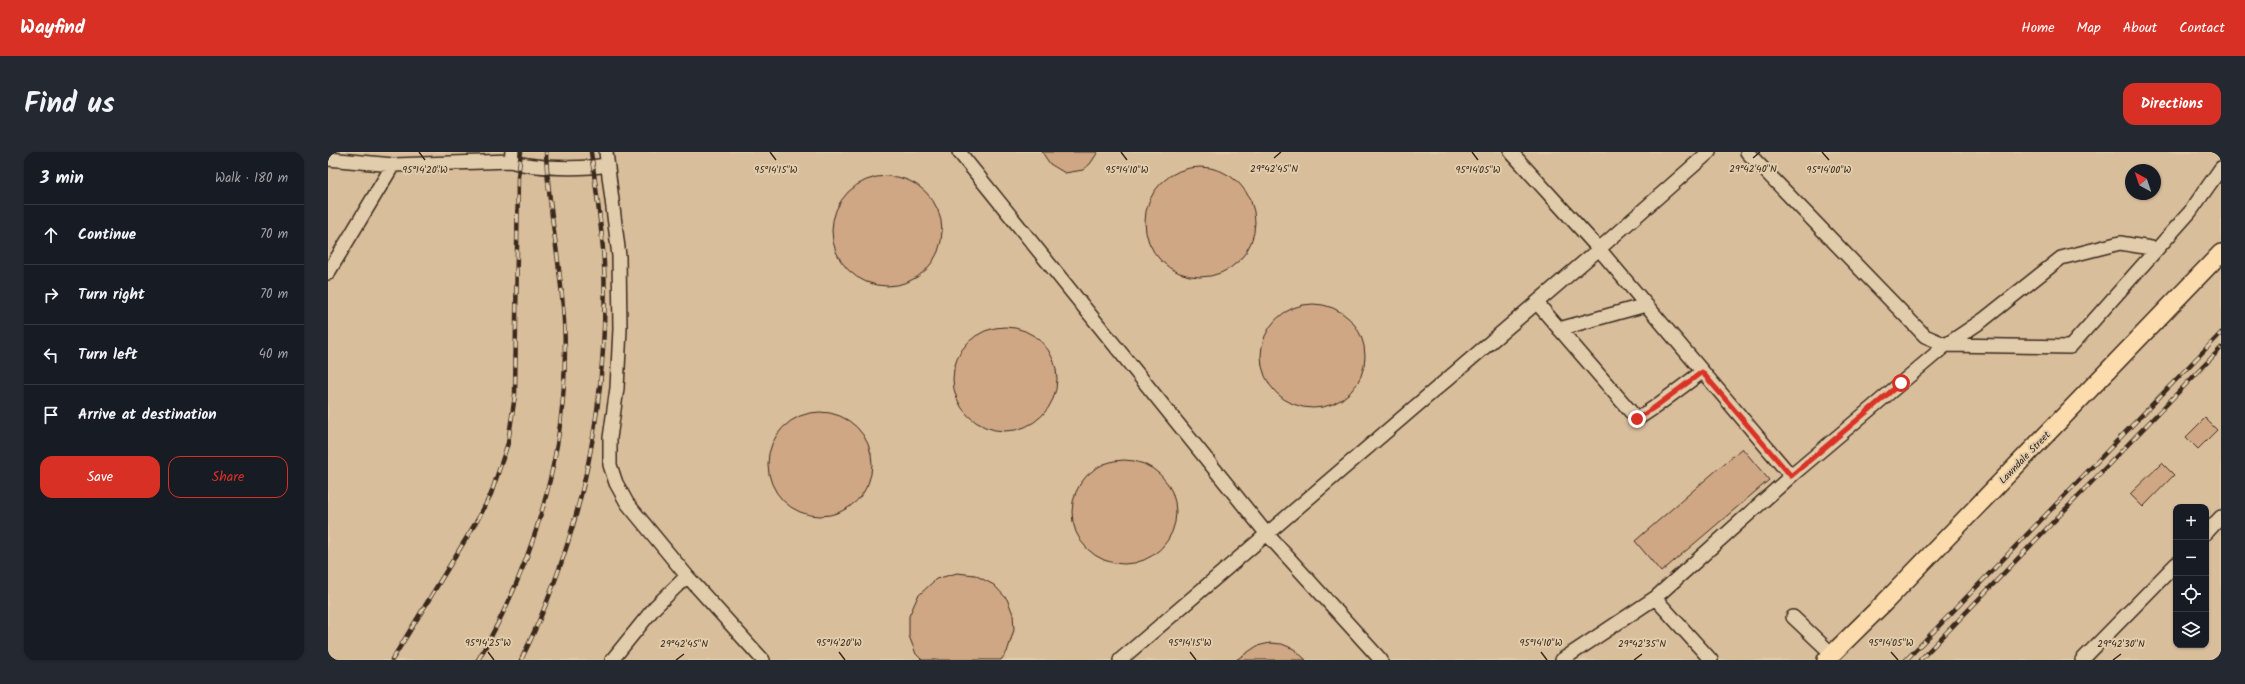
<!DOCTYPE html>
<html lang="en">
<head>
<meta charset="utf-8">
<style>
  :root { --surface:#171b24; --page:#242831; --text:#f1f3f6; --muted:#9ea1a6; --line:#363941; --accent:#d93025 }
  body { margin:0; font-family:Kalam,sans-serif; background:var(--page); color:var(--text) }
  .controls { position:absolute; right:12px; bottom:12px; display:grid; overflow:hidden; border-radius:8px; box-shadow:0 1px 3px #0004 }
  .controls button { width:36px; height:36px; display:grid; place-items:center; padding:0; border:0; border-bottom:1px solid var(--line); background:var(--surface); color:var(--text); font:20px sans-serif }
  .compass { position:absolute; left:1797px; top:12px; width:36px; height:36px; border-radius:50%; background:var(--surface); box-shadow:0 1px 3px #0004; rotate:320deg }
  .stop { position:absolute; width:12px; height:12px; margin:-9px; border:3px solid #d93025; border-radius:50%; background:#fff }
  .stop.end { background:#d93025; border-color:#fff; box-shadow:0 1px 4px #0008 }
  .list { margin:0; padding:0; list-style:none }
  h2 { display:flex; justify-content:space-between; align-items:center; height:52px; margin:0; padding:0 16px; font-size:17px }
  h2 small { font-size:13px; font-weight:400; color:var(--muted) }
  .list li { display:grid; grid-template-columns:26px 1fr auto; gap:12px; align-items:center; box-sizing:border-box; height:60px; padding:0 16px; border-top:1px solid var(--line) }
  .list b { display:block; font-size:15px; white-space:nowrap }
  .list em { font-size:13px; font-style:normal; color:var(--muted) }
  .actions { display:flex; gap:8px; padding:12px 16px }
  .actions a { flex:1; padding:9px 0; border:1px solid var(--accent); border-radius:12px; text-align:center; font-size:14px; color:var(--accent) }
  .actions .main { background:var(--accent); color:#fff }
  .icon { flex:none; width:22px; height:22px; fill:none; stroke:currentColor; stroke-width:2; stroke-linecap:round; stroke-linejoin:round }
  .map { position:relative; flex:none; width:1893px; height:508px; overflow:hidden; border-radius:12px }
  header { display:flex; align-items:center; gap:24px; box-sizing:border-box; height:56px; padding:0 20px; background:var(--accent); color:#fff }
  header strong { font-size:19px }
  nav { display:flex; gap:22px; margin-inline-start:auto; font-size:14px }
  .intro { display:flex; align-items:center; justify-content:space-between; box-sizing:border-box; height:96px; padding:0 24px }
  h1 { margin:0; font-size:28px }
  .button { padding:10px 18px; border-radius:12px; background:var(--accent); color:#fff; font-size:14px; font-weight:700 }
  main { display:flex; gap:24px; padding:0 24px }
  aside { flex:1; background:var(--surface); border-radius:12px; box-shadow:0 1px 3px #0004 }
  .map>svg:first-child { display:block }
  .built { fill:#d9be9c; fill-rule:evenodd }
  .building { fill:#cfa784; stroke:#3b2a1e }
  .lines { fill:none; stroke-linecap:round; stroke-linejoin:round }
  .minor-casing { stroke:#3b2a1e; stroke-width:16 }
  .major-casing { stroke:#3b2a1e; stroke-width:20 }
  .minor { stroke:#e1ccab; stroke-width:13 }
  .major { stroke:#fcdcac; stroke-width:17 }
  .rail-casing { stroke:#3b2a1e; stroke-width:4.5 }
  .rail { stroke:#e1ccab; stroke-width:3; stroke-dasharray:9; stroke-linecap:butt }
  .route { stroke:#d93025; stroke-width:5 }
  .ticks { fill:none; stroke:#3b2a1e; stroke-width:1.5 }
  .labels { text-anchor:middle; stroke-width:4; stroke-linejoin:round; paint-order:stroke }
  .street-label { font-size:10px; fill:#3b2a1e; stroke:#e1ccab }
  .ticks-label { font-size:10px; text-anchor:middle; fill:#3b2a1e; stroke:#e1ccab; stroke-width:4; stroke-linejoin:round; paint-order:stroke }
</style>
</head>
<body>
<header>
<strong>Wayfind</strong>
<nav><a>Home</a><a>Map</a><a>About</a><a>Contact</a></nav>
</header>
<div class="intro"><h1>Find us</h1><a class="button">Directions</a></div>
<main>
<aside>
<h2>3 min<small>Walk · 180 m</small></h2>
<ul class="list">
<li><svg class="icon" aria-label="ahead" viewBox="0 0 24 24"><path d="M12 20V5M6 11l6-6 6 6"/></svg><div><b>Continue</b></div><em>70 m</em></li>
<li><svg class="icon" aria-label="right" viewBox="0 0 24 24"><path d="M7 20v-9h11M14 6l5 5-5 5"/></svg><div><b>Turn right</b></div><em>70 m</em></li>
<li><svg class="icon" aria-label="left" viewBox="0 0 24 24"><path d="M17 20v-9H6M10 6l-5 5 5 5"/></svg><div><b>Turn left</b></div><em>40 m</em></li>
<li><svg class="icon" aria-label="arrive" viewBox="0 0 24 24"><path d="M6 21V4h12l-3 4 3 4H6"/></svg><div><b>Arrive at destination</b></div></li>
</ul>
<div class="actions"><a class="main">Save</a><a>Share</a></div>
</aside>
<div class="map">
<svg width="1893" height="508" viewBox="0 0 1893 508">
  <rect width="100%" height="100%" fill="#e1ccab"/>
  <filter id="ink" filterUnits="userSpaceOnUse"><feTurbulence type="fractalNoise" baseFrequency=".025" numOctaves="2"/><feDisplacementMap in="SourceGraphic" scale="8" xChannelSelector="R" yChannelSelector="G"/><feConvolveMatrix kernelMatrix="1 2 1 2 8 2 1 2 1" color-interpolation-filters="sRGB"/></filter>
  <g filter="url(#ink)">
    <!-- built -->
    <path class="built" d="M 0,0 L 1893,0 L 1893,508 L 0,508 ZM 1803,18 L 1827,18 L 1827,42 L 1803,42 ZM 1848,355 L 1878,355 L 1878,493 L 1848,493 Z"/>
    <!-- building -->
    <path class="building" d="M 714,0 L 770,0 L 762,12 L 755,18 L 737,21 L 722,12 Z
      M817 70a55 55 0 1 1 110 0a55 55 0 1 1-110 0Z
      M504 79a55 55 0 1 1 110 0a55 55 0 1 1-110 0Z
      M933 204a52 52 0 1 1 104 0a52 52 0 1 1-104 0Z
      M625 227a52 52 0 1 1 104 0a52 52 0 1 1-104 0Z
      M440 312a52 52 0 1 1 104 0a52 52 0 1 1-104 0Z
      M 1877,266 L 1889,278 L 1870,297 L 1858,285 Z
      M 1414,296 L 1441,328 L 1333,420 L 1307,389 Z
      M744 360a52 52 0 1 1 104 0a52 52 0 1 1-104 0Z
      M 1834,311 L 1846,323 L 1815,355 L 1802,342 Z
      M 629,421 L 647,423 L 666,433 L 679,447 L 685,462 L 686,478 L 679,500 L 673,508 L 594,508 L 588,502 L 581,484 L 581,464 L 590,444 L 608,427 Z
      M 942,491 L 954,492 L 966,497 L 978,508 L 908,508 L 929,494 Z"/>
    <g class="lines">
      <!-- minor casing -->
      <g class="minor-casing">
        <path id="minor" d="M 278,0 L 291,104 L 292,177 L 289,236 L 282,286 L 282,313 L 288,331 L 299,351 L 359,424 L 435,508
          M 631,0 L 938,381 L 1053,508
          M 1183,0 L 1271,97 L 1463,324
          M 1419,0 L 1597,184 L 1618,193 L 1742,195 L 1862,60 L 1893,16
          M 0,7 L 65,13 L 183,9 L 184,0
          M 183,9 C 205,17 256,17 279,13
          M 0,121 L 65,13
          M 1209,151 L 1309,267 L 1327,255 L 1374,220
          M 1231,177 L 1318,153
          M 1878,381 L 1893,365
          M 1327,446 L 1383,508
          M 1465,465 L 1504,502
          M 284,508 L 327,455 L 359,424
          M 792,508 L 1271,97 L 1381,0
          M 1234,508 L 1327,446 L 1463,324 L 1618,193 L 1655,168 L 1733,106 L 1792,91 L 1829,97
          M 1754,508 L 1848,412"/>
      </g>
      <!-- major casing -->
      <g class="major-casing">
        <path id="major" d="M 1498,508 L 1557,450 L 1893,101"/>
      </g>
      <!-- minor -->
      <use href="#minor" class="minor"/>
      <!-- major -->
      <use href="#major" class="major"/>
      <!-- rail casing -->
      <g class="rail-casing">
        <path id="rail" d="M 64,508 L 150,367 L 163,342 L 180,291 L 187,243 L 190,25 L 193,0
          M 150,508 C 209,407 243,287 236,169 C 233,112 220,57 218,0
          M 193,508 C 254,384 281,249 276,111 C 274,75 268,37 263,0
          M 1578,508 L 1893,181
          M 1592,508 L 1893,196"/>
      </g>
      <!-- rail -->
      <use href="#rail" class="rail"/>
    </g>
  </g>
  <g class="lines" filter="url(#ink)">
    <!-- route -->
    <path class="route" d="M 1309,267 L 1327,255 L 1374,220 L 1463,324 L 1573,231"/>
  </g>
  <!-- ticks -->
  <path class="ticks" d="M 91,0 L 97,8M 442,0 L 448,8M 793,0 L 799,8M 1144,0 L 1150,8M 1494,0 L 1501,8M 946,6 L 953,0M 1425,6 L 1432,0M 160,500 L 166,508M 511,500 L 517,508M 862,500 L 868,508M 1213,500 L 1219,508M 1563,500 L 1570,508M 348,508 L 356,502M 1306,508 L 1314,502M 1785,508 L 1793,502"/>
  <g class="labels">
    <!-- street labels -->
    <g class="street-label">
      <text transform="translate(1696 305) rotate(-46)" y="4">Lawndale Street</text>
    </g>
  </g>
  <g class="ticks-label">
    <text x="946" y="20">29°42'45"N</text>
    <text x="1425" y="20">29°42'40"N</text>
    <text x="97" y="21">95°14'20"W</text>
    <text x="448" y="21">95°14'15"W</text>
    <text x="799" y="21">95°14'10"W</text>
    <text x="1150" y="21">95°14'05"W</text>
    <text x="1501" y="21">95°14'00"W</text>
    <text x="160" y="494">95°14'25"W</text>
    <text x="511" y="494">95°14'20"W</text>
    <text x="862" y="494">95°14'15"W</text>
    <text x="1213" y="494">95°14'10"W</text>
    <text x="1563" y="494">95°14'05"W</text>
    <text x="356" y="495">29°42'45"N</text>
    <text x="1314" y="495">29°42'35"N</text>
    <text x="1793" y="495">29°42'30"N</text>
  </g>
</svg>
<div class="controls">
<button>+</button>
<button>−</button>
<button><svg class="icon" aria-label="locate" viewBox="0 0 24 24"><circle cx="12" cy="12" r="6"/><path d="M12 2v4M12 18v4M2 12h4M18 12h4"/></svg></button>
<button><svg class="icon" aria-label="layers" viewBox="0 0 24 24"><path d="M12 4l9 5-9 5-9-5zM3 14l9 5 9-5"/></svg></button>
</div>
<svg class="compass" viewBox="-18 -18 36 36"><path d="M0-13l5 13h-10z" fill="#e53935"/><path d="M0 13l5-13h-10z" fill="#9ea1a6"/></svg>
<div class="stop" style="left:1573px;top:231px"></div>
<div class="stop end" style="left:1309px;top:267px"></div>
</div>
</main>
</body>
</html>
